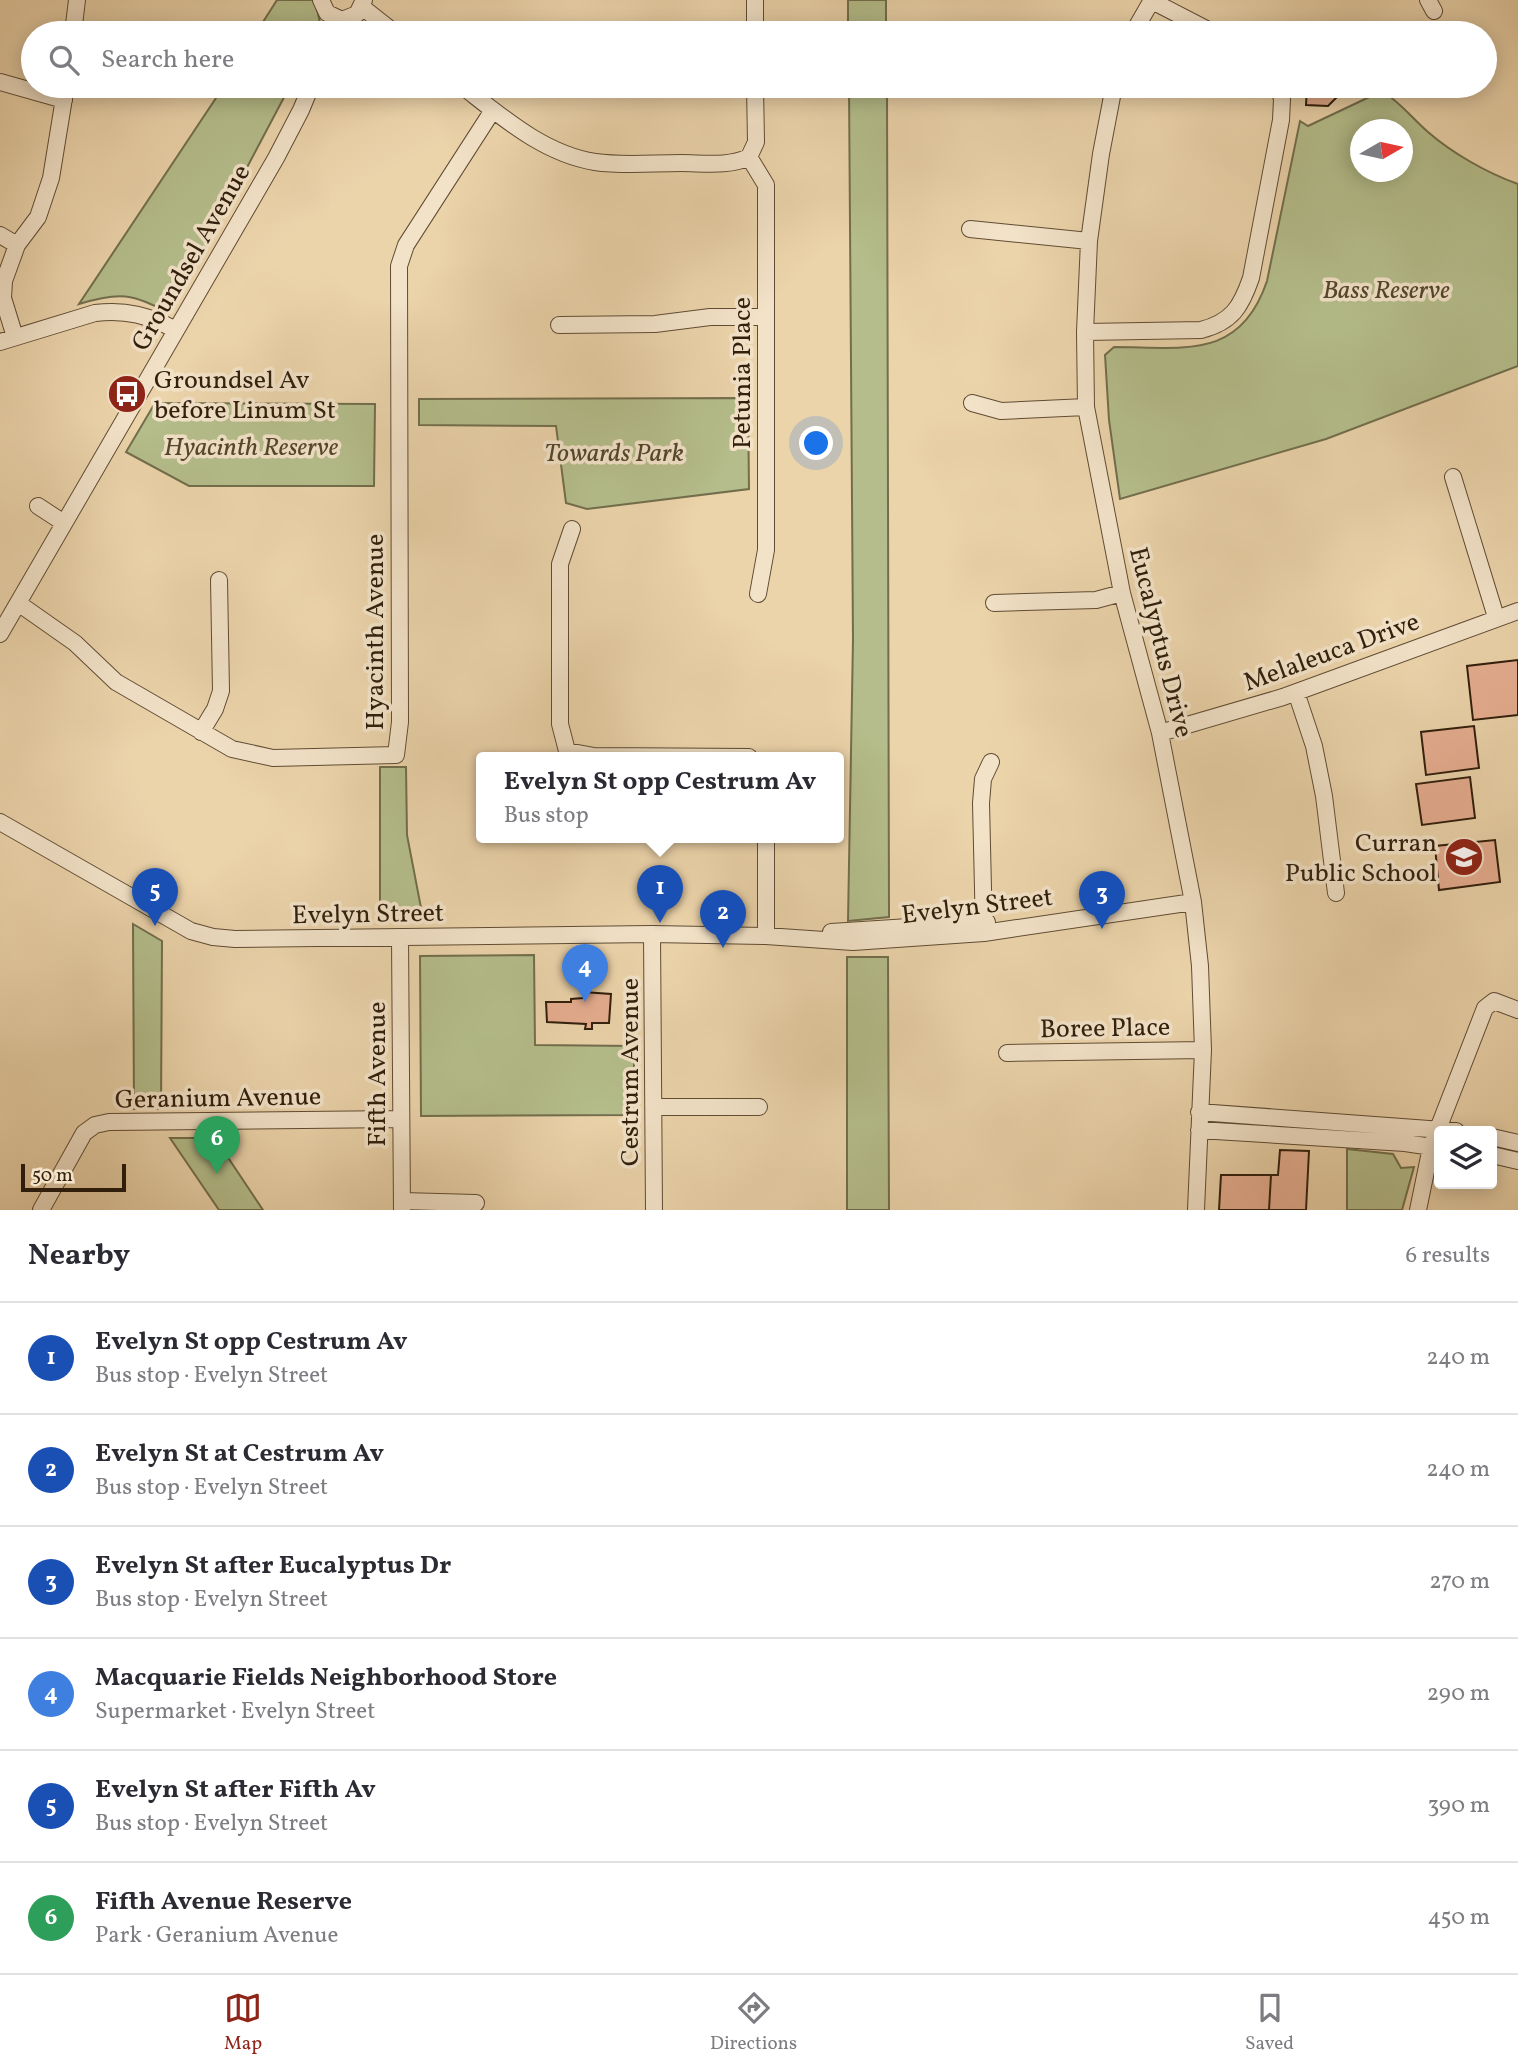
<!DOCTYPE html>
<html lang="en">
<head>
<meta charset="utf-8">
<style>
  :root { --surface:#fff; --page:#f7f7f7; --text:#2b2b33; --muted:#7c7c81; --line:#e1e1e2; --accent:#8f2418 }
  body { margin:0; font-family:Vollkorn,serif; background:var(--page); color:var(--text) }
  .controls { position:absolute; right:21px; bottom:21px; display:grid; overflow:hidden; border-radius:7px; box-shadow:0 4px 18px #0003 }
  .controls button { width:63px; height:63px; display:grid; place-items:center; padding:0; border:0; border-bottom:2px solid var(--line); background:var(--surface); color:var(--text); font:35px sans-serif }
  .compass { position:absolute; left:1350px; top:119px; width:63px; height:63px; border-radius:50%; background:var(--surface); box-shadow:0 4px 18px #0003; rotate:81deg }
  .scale { position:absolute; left:21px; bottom:18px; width:105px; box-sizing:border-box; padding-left:7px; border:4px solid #311f0c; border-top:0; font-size:19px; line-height:24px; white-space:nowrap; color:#311f0c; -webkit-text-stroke:5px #f2e2c8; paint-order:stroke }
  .you { position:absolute; left:817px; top:444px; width:24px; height:24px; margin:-18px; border:5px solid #fff; border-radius:50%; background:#1a73e8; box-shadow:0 0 0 10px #1a73e833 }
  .badge { display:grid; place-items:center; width:46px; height:46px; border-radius:50%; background:var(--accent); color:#fff; font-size:23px; font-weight:700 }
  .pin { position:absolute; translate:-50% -58px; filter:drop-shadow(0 2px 4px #0008) }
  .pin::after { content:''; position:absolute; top:37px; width:24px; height:21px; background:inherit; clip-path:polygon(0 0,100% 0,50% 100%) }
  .popup { position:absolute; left:476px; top:752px; width:368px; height:91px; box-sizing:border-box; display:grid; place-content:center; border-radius:7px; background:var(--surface); filter:drop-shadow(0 2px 5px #0005); font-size:23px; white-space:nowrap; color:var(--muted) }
  .popup b { font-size:26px; color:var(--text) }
  .popup::after { content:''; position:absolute; left:50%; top:100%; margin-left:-14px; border:14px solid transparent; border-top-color:var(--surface) }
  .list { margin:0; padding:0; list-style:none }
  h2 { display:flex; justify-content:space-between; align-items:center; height:91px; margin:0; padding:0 28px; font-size:30px }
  h2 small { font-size:23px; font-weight:400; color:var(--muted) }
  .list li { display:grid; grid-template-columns:46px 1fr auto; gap:21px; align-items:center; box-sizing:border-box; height:112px; padding:0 28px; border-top:2px solid var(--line) }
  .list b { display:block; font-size:26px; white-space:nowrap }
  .list p { margin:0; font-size:23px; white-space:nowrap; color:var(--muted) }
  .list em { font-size:23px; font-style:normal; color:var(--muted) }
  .icon { flex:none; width:38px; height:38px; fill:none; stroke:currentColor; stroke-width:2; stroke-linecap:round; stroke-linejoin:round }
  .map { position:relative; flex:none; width:1518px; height:1210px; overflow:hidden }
  .search { position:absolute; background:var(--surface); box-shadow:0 4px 18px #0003; left:21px; right:21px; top:21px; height:77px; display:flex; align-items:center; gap:18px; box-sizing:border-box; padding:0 24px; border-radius:38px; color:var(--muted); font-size:26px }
  .sheet { height:763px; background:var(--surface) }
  nav { display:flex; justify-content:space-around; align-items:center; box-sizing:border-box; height:98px; border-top:2px solid var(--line); background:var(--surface); font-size:19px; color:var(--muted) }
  nav a { display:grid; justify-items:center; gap:4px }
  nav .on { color:var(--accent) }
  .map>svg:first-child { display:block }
  .green { fill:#b4bd8b; stroke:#726e4c; stroke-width:2; fill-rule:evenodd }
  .building { fill:#e6ae91; stroke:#311f0c; stroke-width:2 }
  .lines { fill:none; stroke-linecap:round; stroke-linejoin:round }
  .minor-casing { stroke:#604c34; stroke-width:18 }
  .minor { stroke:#f2e2c8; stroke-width:16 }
  .labels { text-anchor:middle; stroke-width:7; stroke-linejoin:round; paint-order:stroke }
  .street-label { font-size:26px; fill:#311f0c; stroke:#f2e2c8 }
  .park-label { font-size:26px; font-style:italic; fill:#52462c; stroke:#f2e2c8 }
  .poi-label { font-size:26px; fill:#311f0c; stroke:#f2e2c8; text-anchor:start }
</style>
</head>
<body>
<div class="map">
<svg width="1518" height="1210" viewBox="0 0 1518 1210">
  <rect width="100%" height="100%" fill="#ebd3aa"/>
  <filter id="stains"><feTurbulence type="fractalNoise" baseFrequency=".00286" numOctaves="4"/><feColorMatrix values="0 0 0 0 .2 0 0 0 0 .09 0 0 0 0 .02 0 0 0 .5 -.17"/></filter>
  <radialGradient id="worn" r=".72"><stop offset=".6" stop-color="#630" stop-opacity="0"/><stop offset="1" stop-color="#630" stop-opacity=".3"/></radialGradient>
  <!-- green -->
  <path class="green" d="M 277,0 L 315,0 L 320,23 L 316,33 L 256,33 Z
    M 848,0 L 886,0 L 886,33 L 848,33 Z
    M 224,86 L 290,86 L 170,313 C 131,294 121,291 79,304 Z
    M 849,86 L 887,86 L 889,917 L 848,921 L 853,639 Z
    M 1382,91 C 1400,102 1412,118 1428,132 C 1452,153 1487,173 1518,184 L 1518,366 L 1326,439 L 1120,499 L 1109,420 L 1105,355 L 1114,347 C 1183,347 1240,361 1267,281 L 1300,121 L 1308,126 ZM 1360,130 L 1402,130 L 1402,172 L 1360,172 Z
    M 748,398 L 749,489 L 587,509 L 566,503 L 556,426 L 419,425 L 419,399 Z
    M 155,403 L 375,404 L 374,486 L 189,486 L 126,452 Z
    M 380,767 L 406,767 L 407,835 L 422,913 L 380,914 Z
    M 133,924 L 162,941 L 161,1109 L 134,1109 Z
    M 534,955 L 535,1045 L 634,1046 L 634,1115 L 421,1116 L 420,956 Z
    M 847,957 L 888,957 L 889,1210 L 847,1210 Z
    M 170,1138 L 215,1138 L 263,1210 L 219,1210 Z
    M 1347,1149 L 1393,1154 L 1401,1168 L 1414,1167 L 1402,1210 L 1347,1210 Z"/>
  <!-- building -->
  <path class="building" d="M 1307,86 L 1342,86 L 1341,93 L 1328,106 L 1306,105 Z
    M 1518,660 L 1518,715 L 1473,720 L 1467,666 Z
    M 1474,726 L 1479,768 L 1426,775 L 1421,732 Z
    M 1470,777 L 1475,818 L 1422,825 L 1416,784 Z
    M 1495,840 L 1500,882 L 1439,890 L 1435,846 Z
    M 583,992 L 611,994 L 609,1023 L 592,1023 L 592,1029 L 585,1029 L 586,1024 L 547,1022 L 546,1002 L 571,1002 L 571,999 L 583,998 Z
    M 1280,1150 L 1309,1151 L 1306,1210 L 1269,1210 L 1271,1175 L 1278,1175 Z
    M 1221,1175 L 1271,1175 L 1269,1210 L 1219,1210 Z"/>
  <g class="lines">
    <!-- minor casing -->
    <g class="minor-casing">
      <path id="minor" d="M 321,0 L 327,13 L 342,20 L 357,14 L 364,0
        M 755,0 L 755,33
        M 1428,0 L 1434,11
        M 1152,1 L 1214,33
        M 362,7 L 395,33
        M 73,33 L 77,0
        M 1133,33 L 1152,0
        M 0,82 L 64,100
        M 462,86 C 502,117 544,154 595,162 C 623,166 652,163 681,163 C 703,163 729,167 749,157 L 756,142 L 755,86
        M 1114,86 L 1101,154 L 1089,241 L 1085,332 L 1086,407 L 1122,593 L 1160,733 L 1193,902 L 1200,966 L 1203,1050 L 1196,1210
        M 749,157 L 766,185 L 766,550 L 758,594
        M 970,229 L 1089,241
        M 0,235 L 17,245
        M 559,325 L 655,324 L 710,317 L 765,317
        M 1085,332 L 1201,330 C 1232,322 1241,307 1251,278 L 1281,120 L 1282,99 L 1278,86
        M 15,337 L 3,298 L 4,281 L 17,245 L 38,217 L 51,178 L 66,86
        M 0,342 L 95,313 C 127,309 149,316 176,330
        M 972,403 L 1001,411 L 1086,407
        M 1453,477 L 1496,617
        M 38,506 L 64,523
        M 572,529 L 560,564 L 560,724 L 567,751 L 594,756 L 749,757
        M 18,603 L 75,643 L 116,682 L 232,749 L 273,758 L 396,755 L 400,722 L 399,266 L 406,245 L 493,110
        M 994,603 L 1096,600 L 1122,593
        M 0,634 L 276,158 L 301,110 L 311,86
        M 1296,692 L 1314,746 L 1324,796 L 1336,893
        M 201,732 L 215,709 L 221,691 L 219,580
        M 1160,733 L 1283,697 L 1518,611
        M 0,822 L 191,931 L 213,937 L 235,939 L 652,934 L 766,936 L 853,942 L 984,933 L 1193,902
        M 831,932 L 987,922
        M 984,932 L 981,803 L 983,779 L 991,762
        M 652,934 L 654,1210
        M 766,936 L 766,837
        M 400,937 L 402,1210
        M 1007,1053 L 1203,1050
        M 654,1107 L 759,1107
        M 1199,1112 L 1456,1131
        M 1199,1130 L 1405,1143 L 1439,1148
        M 1492,1137 L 1518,1143
        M 1492,1155 L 1518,1161
        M 402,1201 L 476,1203
        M 41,1210 L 84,1133 L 95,1125 L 109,1122 L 401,1119
        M 1418,1210 L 1431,1147 L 1485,1008 L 1494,1001 L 1518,1010"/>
    </g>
    <!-- minor -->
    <use href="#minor" class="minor"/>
  </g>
  <!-- icons -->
  <defs>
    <g id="bus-disc" transform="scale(2.0125)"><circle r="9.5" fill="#8f2418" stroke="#f2e2c8"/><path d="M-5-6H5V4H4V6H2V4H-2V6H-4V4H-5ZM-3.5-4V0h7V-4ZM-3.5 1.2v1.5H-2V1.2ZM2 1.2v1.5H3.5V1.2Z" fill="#fff"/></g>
    <g id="school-disc" transform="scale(2.0125)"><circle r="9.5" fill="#8f2418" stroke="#f2e2c8"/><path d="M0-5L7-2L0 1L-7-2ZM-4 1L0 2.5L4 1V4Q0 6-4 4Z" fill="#fff"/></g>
  </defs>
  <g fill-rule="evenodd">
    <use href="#bus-disc" x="127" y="394"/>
    <use href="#school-disc" x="1464" y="857"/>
  </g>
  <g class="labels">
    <!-- street labels -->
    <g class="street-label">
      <text transform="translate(190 257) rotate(-60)" y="9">Groundsel Avenue</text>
      <text transform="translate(741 373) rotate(-90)" y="9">Petunia Place</text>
      <text transform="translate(374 632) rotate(-90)" y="9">Hyacinth Avenue</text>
      <text transform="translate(1162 642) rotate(76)" y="9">Eucalyptus Drive</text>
      <text transform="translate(1331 651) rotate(-20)" y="9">Melaleuca Drive</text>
      <text transform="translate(977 905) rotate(-7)" y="9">Evelyn Street</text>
      <text transform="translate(368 913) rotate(-1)" y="9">Evelyn Street</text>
      <text transform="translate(1105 1027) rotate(-1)" y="9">Boree Place</text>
      <text transform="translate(629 1072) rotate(-90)" y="9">Cestrum Avenue</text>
      <text transform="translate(376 1074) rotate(-90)" y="9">Fifth Avenue</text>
      <text transform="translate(218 1097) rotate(-1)" y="9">Geranium Avenue</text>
    </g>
    <!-- park labels -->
    <g class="park-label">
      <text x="1386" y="298">Bass Reserve</text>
      <text x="251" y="455">Hyacinth Reserve</text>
      <text x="614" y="461">Towards Park</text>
    </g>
    <!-- poi labels -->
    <g class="poi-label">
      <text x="154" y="388">Groundsel Av<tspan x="154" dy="30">before Linum St</tspan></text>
      <text x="1437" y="851" text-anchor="end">Curran<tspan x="1437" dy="30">Public School</tspan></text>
    </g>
  </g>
  <rect width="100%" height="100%" filter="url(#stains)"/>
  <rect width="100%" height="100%" fill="url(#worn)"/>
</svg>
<div class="controls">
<button><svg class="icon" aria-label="layers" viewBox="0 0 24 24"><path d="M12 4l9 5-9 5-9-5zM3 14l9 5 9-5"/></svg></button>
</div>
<svg class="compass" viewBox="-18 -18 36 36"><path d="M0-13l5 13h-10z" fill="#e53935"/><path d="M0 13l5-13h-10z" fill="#7c7c81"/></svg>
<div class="scale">50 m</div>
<div class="you"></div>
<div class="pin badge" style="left:660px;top:923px;background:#1a4fb4">1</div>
<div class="popup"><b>Evelyn St opp Cestrum Av</b>Bus stop</div>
<div class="pin badge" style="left:723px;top:948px;background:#1a4fb4">2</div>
<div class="pin badge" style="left:1102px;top:929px;background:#1a4fb4">3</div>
<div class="pin badge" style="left:585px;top:1002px;background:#3f7fe0">4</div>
<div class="pin badge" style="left:155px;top:926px;background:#1a4fb4">5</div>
<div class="pin badge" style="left:217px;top:1174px;background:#2e9e5b">6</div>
<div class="search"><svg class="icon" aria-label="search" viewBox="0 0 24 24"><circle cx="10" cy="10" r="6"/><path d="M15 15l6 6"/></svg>Search here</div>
</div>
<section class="sheet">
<h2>Nearby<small>6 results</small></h2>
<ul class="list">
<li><span class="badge" style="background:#1a4fb4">1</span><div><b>Evelyn St opp Cestrum Av</b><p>Bus stop · Evelyn Street</p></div><em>240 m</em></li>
<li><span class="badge" style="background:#1a4fb4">2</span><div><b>Evelyn St at Cestrum Av</b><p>Bus stop · Evelyn Street</p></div><em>240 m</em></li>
<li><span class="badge" style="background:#1a4fb4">3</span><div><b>Evelyn St after Eucalyptus Dr</b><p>Bus stop · Evelyn Street</p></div><em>270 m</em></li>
<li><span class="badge" style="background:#3f7fe0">4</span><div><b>Macquarie Fields Neighborhood Store</b><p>Supermarket · Evelyn Street</p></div><em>290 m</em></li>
<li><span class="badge" style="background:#1a4fb4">5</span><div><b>Evelyn St after Fifth Av</b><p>Bus stop · Evelyn Street</p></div><em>390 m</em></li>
<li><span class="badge" style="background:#2e9e5b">6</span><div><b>Fifth Avenue Reserve</b><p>Park · Geranium Avenue</p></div><em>450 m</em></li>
</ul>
</section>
<nav>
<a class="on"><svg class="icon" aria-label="map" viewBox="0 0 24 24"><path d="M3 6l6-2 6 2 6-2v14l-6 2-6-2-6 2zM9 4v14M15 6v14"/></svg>Map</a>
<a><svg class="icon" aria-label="directions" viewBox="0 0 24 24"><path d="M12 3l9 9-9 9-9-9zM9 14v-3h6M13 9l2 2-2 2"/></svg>Directions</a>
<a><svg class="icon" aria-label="saved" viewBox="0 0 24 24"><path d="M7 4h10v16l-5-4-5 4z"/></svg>Saved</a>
</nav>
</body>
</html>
